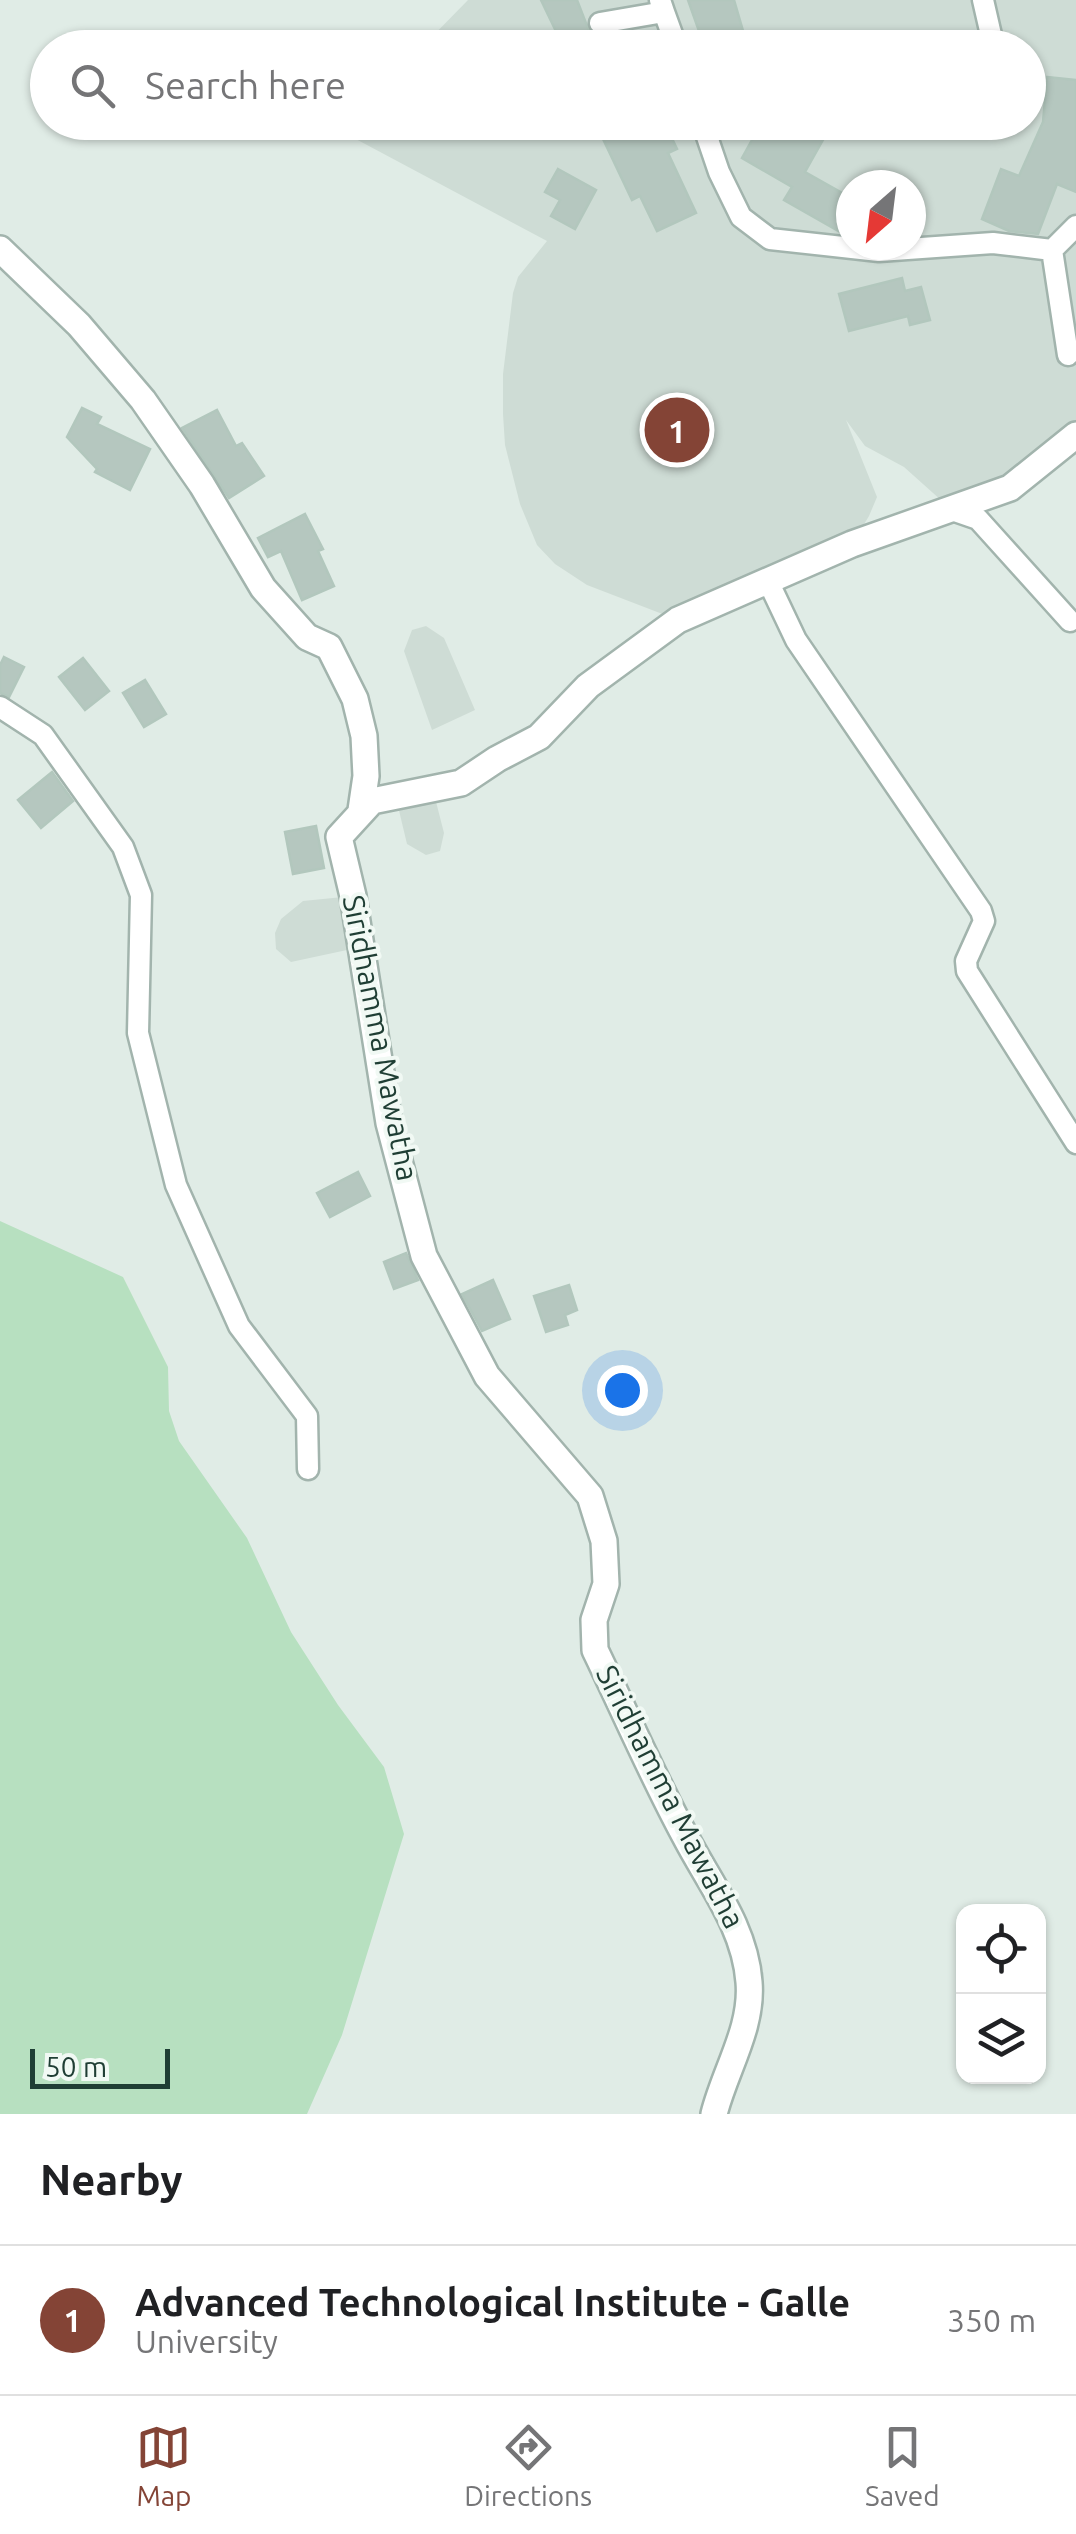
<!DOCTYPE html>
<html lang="en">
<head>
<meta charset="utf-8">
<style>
  :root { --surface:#fff; --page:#f2f2f2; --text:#202124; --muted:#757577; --line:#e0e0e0; --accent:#844436 }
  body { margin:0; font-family:Ubuntu,sans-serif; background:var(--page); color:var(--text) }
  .controls { position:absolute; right:30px; bottom:30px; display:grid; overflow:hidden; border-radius:20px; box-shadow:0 2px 8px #0004 }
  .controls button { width:90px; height:90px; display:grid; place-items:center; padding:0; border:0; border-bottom:2px solid var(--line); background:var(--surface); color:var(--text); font:50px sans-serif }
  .compass { position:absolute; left:836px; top:170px; width:90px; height:90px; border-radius:50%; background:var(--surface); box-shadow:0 2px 8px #0004; rotate:208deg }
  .scale { position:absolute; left:30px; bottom:25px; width:140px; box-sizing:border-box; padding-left:10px; border:5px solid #1f3e34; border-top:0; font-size:28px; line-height:35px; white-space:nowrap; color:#1f3e34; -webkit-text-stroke:8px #f1f9f4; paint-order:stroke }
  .you { position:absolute; left:622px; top:1390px; width:35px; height:35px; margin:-25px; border:8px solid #fff; border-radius:50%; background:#1a73e8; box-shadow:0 0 0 15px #1a73e833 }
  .badge { display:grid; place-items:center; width:65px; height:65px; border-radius:50%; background:var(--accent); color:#fff; font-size:32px; font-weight:700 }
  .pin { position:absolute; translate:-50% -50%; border:5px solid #fff; box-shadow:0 2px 10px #0006 }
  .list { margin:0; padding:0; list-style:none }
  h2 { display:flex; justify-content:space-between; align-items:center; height:130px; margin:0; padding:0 40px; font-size:42px }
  h2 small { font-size:32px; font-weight:400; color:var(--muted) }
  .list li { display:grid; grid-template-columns:65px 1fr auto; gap:30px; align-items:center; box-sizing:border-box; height:150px; padding:0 40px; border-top:2px solid var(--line) }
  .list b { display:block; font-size:38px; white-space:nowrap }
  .list p { margin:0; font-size:32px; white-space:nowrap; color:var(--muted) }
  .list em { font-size:32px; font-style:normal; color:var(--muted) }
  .icon { flex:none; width:55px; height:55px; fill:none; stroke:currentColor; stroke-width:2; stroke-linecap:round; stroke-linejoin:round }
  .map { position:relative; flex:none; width:1076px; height:2114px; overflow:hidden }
  .search { position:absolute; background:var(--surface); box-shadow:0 2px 8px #0004; left:30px; right:30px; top:30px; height:110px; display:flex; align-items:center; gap:25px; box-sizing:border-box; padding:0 35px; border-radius:55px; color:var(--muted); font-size:38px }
  .sheet { height:280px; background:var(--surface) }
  nav { display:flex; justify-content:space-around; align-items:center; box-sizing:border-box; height:140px; border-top:2px solid var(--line); background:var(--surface); font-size:28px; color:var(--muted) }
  nav a { display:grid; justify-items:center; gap:5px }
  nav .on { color:var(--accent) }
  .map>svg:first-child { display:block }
  .built { fill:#cedcd5; fill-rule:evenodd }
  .green { fill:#b7e0c0 }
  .building { fill:#b5c7bf; stroke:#b2c7bd; stroke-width:2.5 }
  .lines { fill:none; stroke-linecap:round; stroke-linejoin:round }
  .minor-casing { stroke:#a2b4ad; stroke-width:25 }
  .tertiary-casing { stroke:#a2b4ad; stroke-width:30 }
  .minor { stroke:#fff; stroke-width:20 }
  .tertiary { stroke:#fff; stroke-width:25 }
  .labels { text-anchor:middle; stroke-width:8; stroke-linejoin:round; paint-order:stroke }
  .street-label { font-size:30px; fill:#1f3e34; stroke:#f1f9f4 }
</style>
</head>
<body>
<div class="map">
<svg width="1076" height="2114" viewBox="0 0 1076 2114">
  <rect width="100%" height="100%" fill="#e0ece6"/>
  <!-- built -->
  <path class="built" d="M 468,0 L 1076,0 L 1076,435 L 952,510 L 904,467 L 865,446 L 846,420 L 877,497 L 869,516 L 852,544 L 678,620 L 587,585 L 555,564 L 537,545 L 520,504 L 505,445 L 503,414 L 503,374 L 513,293 L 518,277 L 547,241 L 337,129 L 344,122 L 1028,122 L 1028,48 L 422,47 ZM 851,185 L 911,185 L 911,245 L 851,245 Z
    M 426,626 L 444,638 L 475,710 L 432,730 L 404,651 L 412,630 Z
    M 433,790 L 444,833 L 440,851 L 426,855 L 407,844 L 396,798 Z
    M 353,896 L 361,947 L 291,962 L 276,949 L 275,933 L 281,919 L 303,901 Z"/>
  <!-- green -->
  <path class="green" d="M 0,1221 L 123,1277 L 168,1367 L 169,1411 L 179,1441 L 247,1538 L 291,1632 L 338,1705 L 384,1767 L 404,1834 L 342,2035 L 307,2114 L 0,2114 Z"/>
  <!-- building -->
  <path class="building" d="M 541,0 L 577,0 L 589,31 L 600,48 L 564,48 Z
    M 688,0 L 734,0 L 748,48 L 705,48 Z
    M 1047,77 L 1076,80 L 1076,192 L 1057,184 L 1038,234 L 1009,231 L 982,219 L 1001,169 L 1019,176 L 1043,122 Z
    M 595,122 L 664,122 L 677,149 L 668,153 L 696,213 L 657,231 L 640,196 L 632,200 Z
    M 762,122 L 796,122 L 824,138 L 805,172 L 851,198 L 851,217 L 842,233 L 784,200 L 792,187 L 742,158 Z
    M 558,169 L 596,190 L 575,229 L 551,216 L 560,200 L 545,192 Z
    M 902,278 L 905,291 L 921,287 L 930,320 L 910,325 L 908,316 L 849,331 L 839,294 Z
    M 82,408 L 101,417 L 97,424 L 150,449 L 130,490 L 95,472 L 97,469 L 67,437 Z
    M 217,410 L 236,446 L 242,443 L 264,476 L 229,498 L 182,428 Z
    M 305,514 L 323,549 L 318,551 L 334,586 L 302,600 L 281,551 L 268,557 L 258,538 Z
    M 4,657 L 24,667 L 9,697 L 0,693 L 0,665 Z
    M 83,658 L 109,691 L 85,710 L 59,677 Z
    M 145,680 L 166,714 L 144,727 L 123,693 Z
    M 52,772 L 73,801 L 41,828 L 18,800 Z
    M 316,826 L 324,868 L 293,874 L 285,832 Z
    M 358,1172 L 370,1196 L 330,1217 L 317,1193 Z
    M 406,1253 L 418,1280 L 394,1289 L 384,1262 Z
    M 493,1280 L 510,1319 L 482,1331 L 462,1294 Z
    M 569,1285 L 577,1310 L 565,1315 L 568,1325 L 546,1332 L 534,1296 Z"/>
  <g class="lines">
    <!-- minor casing -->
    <g class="minor-casing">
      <path id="minor" d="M 983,0 L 994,48
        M 664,12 L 677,48
        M 600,23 L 664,12 L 660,0
        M 702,122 L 719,172 L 741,217 L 770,239 L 879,251 L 993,243 L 1052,250 L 1068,355
        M 992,123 L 992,122
        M 1052,250 L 1076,226
        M 952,510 L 978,519 L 1070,621
        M 768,581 L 796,640 L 981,911 L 984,921 L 966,961 L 967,971 L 1076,1143
        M 0,707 L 43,735 L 123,847 L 141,895 L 138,1033 L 176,1185 L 239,1326 L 307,1416 L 308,1469"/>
    </g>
    <!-- tertiary casing -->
    <g class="tertiary-casing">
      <path id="tertiary" d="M 0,249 L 79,325 L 143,400 L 202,485 L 263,588 L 307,637 L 329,647 L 355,699 L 364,736 L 366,776 L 361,810
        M 714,2114 C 725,2070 753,2028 749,1982 C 745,1927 710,1884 685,1836 C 652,1775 625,1712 595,1650 L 594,1620 L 606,1584 L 604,1541 L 590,1496 L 487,1376 L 424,1256 L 389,1123 L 353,896 L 339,837 L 372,801 L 461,783 L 497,759 L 539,737 L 588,686 L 678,620 L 852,544 L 1010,488 L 1076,435"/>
    </g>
    <!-- minor -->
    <use href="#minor" class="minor"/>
    <!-- tertiary -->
    <use href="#tertiary" class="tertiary"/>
  </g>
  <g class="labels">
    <!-- street labels -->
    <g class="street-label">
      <text transform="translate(380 1038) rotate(79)" y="10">Siridhamma Mawatha</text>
      <text transform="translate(670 1797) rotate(63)" y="10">Siridhamma Mawatha</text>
    </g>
  </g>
</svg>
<div class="controls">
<button><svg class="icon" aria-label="locate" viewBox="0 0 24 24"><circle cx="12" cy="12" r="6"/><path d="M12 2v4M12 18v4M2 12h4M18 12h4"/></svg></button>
<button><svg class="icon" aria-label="layers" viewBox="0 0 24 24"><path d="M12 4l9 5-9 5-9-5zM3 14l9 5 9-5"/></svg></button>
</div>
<svg class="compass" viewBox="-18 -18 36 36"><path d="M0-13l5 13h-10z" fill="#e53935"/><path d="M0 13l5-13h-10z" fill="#757577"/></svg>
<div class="scale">50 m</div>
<div class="you"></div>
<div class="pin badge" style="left:677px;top:430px">1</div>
<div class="search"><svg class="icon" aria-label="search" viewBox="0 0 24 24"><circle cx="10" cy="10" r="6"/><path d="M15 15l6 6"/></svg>Search here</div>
</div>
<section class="sheet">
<h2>Nearby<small></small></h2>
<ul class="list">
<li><span class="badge">1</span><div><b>Advanced Technological Institute - Galle</b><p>University</p></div><em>350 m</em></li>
</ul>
</section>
<nav>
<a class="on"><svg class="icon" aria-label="map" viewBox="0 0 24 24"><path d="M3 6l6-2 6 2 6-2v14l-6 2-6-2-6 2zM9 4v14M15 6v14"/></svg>Map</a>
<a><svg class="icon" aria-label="directions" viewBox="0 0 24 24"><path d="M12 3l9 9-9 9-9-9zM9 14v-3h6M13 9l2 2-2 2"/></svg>Directions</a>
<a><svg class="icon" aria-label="saved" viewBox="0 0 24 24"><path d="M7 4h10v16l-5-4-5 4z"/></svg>Saved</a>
</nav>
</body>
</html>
